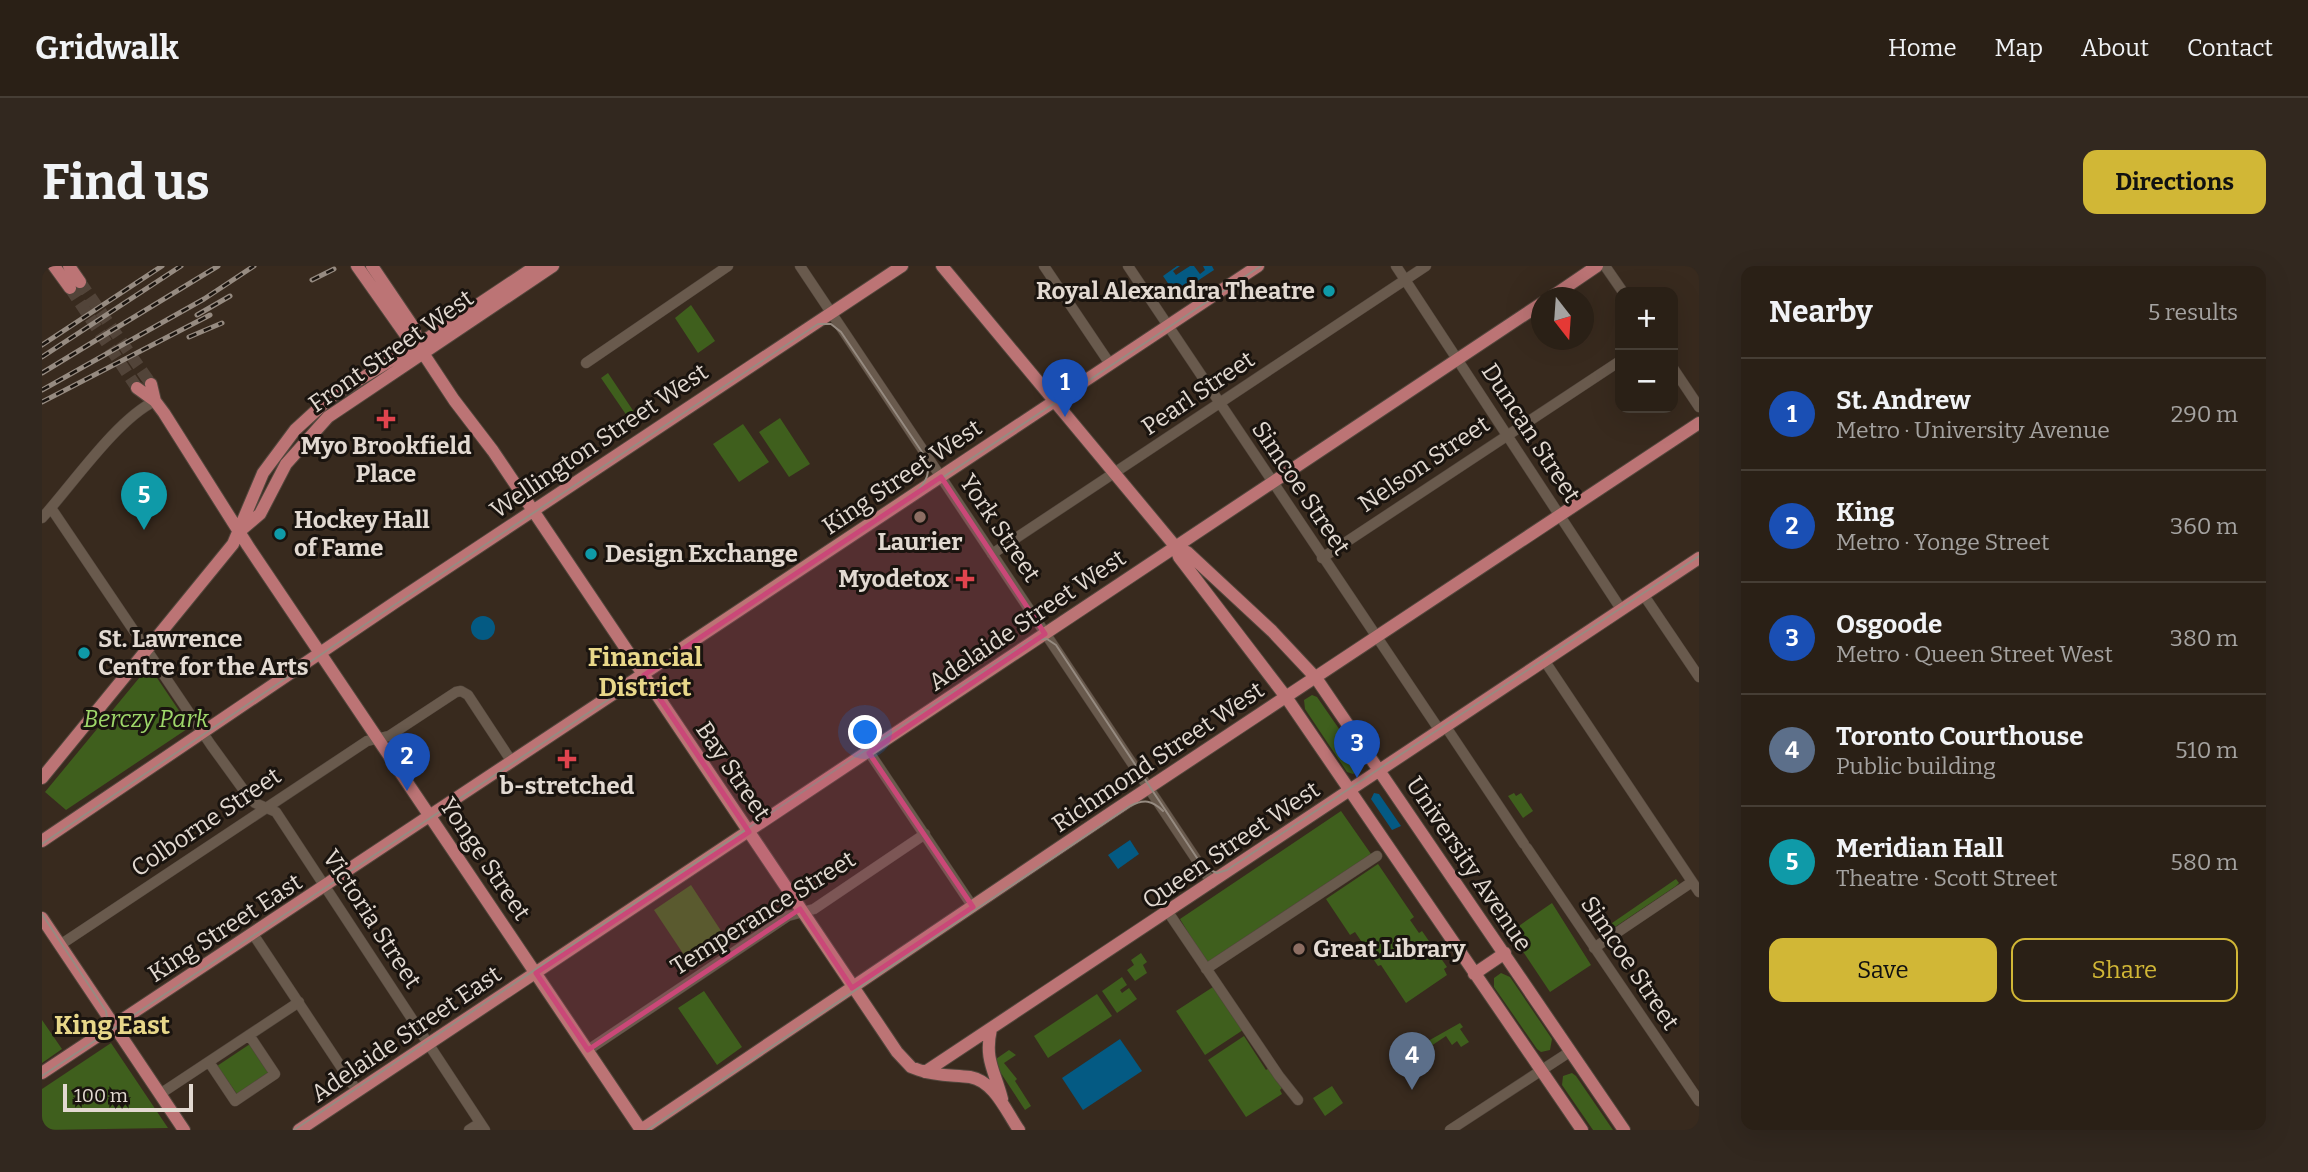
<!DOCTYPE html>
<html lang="en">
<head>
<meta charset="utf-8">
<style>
  :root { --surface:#2a2016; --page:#32281f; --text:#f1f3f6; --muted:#a5a3a1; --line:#463e35; --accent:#d1b736 }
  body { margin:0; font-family:Bitter,serif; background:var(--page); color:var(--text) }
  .controls { position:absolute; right:21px; top:21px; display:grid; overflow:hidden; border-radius:14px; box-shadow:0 7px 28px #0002 }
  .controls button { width:63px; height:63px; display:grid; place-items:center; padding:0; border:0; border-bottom:2px solid var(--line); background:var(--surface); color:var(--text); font:35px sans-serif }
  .compass { position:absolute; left:1489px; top:21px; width:63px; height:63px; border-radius:50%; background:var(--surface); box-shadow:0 7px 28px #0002; rotate:163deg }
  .scale { position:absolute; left:21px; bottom:18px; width:130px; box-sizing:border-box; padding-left:7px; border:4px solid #e2d9d1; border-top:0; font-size:19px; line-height:24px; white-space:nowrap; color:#e2d9d1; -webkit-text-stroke:5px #1a140f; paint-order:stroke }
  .you { position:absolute; left:824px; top:467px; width:24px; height:24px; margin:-18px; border:5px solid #fff; border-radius:50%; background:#1a73e8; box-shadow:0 0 0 10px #1a73e833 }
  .badge { display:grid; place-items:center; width:46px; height:46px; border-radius:50%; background:var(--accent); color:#fff; font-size:23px; font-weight:700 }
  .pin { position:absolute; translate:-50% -58px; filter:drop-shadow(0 2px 4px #0008) }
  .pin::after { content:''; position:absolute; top:37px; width:24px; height:21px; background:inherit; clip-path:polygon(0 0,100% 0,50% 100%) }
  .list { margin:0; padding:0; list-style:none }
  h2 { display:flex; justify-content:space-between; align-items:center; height:91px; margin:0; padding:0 28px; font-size:30px }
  h2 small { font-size:23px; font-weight:400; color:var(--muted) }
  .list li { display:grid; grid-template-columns:46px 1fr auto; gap:21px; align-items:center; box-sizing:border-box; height:112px; padding:0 28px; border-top:2px solid var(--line) }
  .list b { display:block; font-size:26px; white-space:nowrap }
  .list p { margin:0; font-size:23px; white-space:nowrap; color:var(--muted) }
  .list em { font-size:23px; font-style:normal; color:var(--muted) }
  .actions { display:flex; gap:14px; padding:21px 28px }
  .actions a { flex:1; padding:16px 0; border:2px solid var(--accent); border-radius:14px; text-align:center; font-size:24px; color:var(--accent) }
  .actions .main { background:var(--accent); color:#111 }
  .map { position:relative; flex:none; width:1657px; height:864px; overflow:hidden; border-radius:14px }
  header { display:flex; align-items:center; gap:42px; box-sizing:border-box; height:98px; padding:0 35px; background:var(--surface); border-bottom:2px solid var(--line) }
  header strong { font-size:33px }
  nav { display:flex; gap:38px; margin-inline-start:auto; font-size:24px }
  .intro { display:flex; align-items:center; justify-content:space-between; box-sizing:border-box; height:168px; padding:0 42px }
  h1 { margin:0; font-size:49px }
  .button { padding:18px 32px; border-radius:14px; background:var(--accent); color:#111; font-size:24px; font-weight:700 }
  main { display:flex; gap:42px; padding:0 42px }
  aside { flex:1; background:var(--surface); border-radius:14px; box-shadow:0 7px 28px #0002 }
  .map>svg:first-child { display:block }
  .green { fill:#3f5f1d }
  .water { fill:#045a83 }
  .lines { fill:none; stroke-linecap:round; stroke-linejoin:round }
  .major-tunnel { stroke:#524439; stroke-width:12; stroke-dasharray:12 6; stroke-linecap:butt }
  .minor-casing { stroke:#52463c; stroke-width:11 }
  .major-casing { stroke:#52463c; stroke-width:14 }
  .minor { stroke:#695a4d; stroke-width:10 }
  .major { stroke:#bc7475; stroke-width:12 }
  .tram { stroke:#968b81; stroke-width:2 }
  .rail-casing { stroke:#968b81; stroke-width:5 }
  .rail { stroke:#1a140f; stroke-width:2.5; stroke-dasharray:8; stroke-linecap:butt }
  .marked { fill:#ca4878; fill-opacity:0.2; stroke:#ca4878; stroke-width:5; stroke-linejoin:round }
  .culture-dot { fill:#0f9aa8; stroke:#1a140f; stroke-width:2.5 }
  .health-dot { fill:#e0444e; stroke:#1a140f; stroke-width:2.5 }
  .education-dot { fill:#8d6e63; stroke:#1a140f; stroke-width:2.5 }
  .labels { text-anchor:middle; stroke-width:6; stroke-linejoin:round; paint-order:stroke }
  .poi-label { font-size:24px; font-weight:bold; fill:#e2d9d1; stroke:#1a140f; text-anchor:start }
  .street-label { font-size:24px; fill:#e2d9d1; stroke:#1a140f }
  .park-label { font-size:24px; font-style:italic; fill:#9ed76a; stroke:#1a140f }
  .neighbourhood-label { font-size:26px; font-weight:bold; fill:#e8d789; stroke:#1a140f }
</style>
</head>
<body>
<header>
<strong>Gridwalk</strong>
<nav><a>Home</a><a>Map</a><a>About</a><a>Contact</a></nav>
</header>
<div class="intro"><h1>Find us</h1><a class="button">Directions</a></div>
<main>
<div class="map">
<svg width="1657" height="864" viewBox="0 0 1657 864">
  <rect width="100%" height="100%" fill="#382a1e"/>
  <!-- green -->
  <path class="green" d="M 649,39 L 673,75 L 656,87 L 633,52 Z
    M 566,107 L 592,146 L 585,150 L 559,112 Z
    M 738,152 L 768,198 L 747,211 L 717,166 Z
    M 701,158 L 727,196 L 697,216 L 671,178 Z
    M 107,400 L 148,461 L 24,544 L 3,526 Z
    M 1270,429 L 1275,431 L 1320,496 L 1321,502 L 1311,508 L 1305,506 L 1263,443 L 1262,434 Z
    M 1472,527 L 1474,530 L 1479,527 L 1491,545 L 1481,552 L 1466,530 Z
    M 1299,545 L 1329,588 L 1165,698 L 1138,653 Z
    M 1336,598 L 1372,651 L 1368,654 L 1377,667 L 1380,665 L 1405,701 L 1402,703 L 1405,709 L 1364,737 L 1339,699 L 1336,700 L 1313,666 L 1308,669 L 1284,633 Z
    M 1634,613 L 1637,617 L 1634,620 L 1561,669 L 1557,666 Z
    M 649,619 L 687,677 L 650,701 L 612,644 Z
    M 1510,637 L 1549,699 L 1508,726 L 1468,666 Z
    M 1099,687 L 1105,696 L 1101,699 L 1105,707 L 1093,715 L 1085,704 L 1092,699 L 1089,694 Z
    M 1459,707 L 1468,711 L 1510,773 L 1508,784 L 1499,786 L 1495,783 L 1452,721 L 1452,712 Z
    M 1080,711 L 1085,719 L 1078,724 L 1080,727 L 1087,722 L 1095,733 L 1075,747 L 1060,725 Z
    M 1171,721 L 1201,764 L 1163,789 L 1134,745 Z
    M 662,725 L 700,781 L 675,799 L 636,742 Z
    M 1055,728 L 1070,750 L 1006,792 L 992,770 Z
    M 0,754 L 20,783 L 0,797 Z
    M 1418,757 L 1421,761 L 1418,763 L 1427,776 L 1419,781 L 1415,775 L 1410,779 L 1404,770 L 1389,780 L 1386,775 Z
    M 1202,770 L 1224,804 L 1227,802 L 1240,822 L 1238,824 L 1240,828 L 1204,851 L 1166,794 Z
    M 69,777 L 126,862 L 0,864 L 0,823 Z
    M 208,778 L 228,806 L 195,828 L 175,800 Z
    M 967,784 L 974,789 L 962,797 L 975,813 L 973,815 L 989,840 L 983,844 L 951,795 Z
    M 1530,807 L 1534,810 L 1571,864 L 1551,864 L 1520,819 L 1521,810 Z
    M 1290,820 L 1301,837 L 1283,850 L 1271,832 Z"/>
  <!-- water -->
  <path class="water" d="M 1135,0 L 1138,0 L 1131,5 L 1134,9 L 1148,0 L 1152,0 L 1158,8 L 1163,4 L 1161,0 L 1170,0 L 1172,4 L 1134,29 L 1121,10 Z
    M429 362a12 12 0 1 1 24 0a12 12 0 1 1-24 0Z
    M 1332,527 L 1337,528 L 1359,560 L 1350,564 L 1329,533 Z
    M 1088,574 L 1097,588 L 1076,603 L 1066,589 Z
    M 1078,773 L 1100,805 L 1041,844 L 1020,812 Z"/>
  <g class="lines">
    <!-- major-tunnel -->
    <path class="major-tunnel" d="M 38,16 L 109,118
      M 28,22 L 95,122"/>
    <!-- minor casing -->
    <g class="minor-casing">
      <path id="minor" d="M 758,0 L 1170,617
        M 1002,0 L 1068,98
        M 1086,0 L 1398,465
        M 1354,0 L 1579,343
        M 1563,0 L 1581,26
        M 544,97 L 686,0
        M 1631,102 L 1657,141
        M 9,242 L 169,479 L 206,530 L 213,537 L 234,546 L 443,864
        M 0,252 C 30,219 75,153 113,135
        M 950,288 L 1384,0
        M 1280,292 L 1578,95
        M 1601,328 L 1657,411
        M 1502,394 L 1657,626
        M 1404,461 L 1482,578
        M 827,486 L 931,641
        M 1485,582 L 1657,835
        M 1126,646 L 1237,810 L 1256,834
        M 211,668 L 315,825
        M 18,679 L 325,475 L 347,470 L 414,426 L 419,425 L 426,429 L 470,496
        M 1552,682 L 1650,616
        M 1164,703 L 1335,590
        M 546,784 L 746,650 L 772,643 L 883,568
        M 167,796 L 193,835 L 233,808 L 207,769
        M 118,828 L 257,736
        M 427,864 L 438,857
        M 1408,864 L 1529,785"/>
    </g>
    <!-- major casing -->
    <g class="major-casing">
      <path id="major" d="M 12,0 L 28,22
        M 27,0 L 38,16
        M 315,0 L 363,68 L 375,78 L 412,134 L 451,185 L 855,786 L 869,801 L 877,804 C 893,810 910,809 928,811 C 952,815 964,845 977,864
        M 330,0 L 372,62 L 375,78
        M 900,0 L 1133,280 L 1145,286 L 1230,365 L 1274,412 L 1582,864
        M 1508,32 L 1555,0
        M 109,118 L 113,135
        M 95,122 L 113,135 L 122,147 L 206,280 L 599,864
        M 198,265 L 218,248 L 244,198 L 286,151 L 511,0
        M 1133,280 L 1137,291 L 1244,431 L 1540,864
        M 0,512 L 191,278 L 221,207 L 253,164 L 289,131 L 389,70 L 494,0
        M 0,575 L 358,333 L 860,0
        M 0,652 L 142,864
        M 1432,708 L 1463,687
        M 949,763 C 942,794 953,805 960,833
        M 883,806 L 1657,292
        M 0,807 L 1216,0
        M 257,864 L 1500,37
        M 599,864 L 1070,546 L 1657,157"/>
    </g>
    <!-- minor -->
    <use href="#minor" class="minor"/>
    <!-- major -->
    <use href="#major" class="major"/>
    <!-- tram -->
    <path class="tram" d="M 0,578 L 327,356 L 776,58 L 789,58 L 799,66 L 880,186 C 888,201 889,211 876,224
      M 0,648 L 64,745 L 66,759 L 58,772
      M 0,810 L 1219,0
      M 252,864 L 989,374 L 1005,373 L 1014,379 L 1161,601 L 1175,607 L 1185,604 L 1657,290
      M 605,864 L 1088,540 C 1102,533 1110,534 1121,545"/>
    <!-- rail casing -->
    <g class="rail-casing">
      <path id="rail" d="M 270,14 L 292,3
        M 155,49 L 188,30
        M 147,71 L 180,57
        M 0,79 L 120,0
        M 0,91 L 139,0
        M 0,107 L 176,0
        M 0,124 L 162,33 L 212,0
        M 0,136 L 168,49"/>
    </g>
    <!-- rail -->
    <use href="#rail" class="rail"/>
  </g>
  <!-- marked area -->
  <path class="marked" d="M 899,211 L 1003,368 L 827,487 L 931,641 L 810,722 L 758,643 L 546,784 L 494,707 L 707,566 L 602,409 Z"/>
  <!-- markers -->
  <g class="culture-dot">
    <circle cx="1287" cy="25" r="7"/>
    <circle cx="238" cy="268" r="7"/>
    <circle cx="549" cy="288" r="7"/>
    <circle cx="42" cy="387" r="7"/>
  </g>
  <g class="health-dot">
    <path d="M340.5 142.5h7v7h7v7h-7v7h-7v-7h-7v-7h7z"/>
    <path d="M919.5 302.5h7v7h7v7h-7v7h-7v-7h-7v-7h7z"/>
    <path d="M521.5 482.5h7v7h7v7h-7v7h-7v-7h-7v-7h7z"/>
  </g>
  <g class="education-dot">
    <circle cx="878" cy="251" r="7"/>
    <circle cx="1257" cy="683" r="7"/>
  </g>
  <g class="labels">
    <!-- poi labels -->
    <g class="poi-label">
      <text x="1273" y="33" text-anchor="end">Royal Alexandra Theatre</text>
      <text x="344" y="188" text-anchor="middle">Myo Brookfield<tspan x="344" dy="28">Place</tspan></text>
      <text x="252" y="262">Hockey Hall<tspan x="252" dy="28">of Fame</tspan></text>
      <text x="878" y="284" text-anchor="middle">Laurier</text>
      <text x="563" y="296">Design Exchange</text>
      <text x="907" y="321" text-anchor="end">Myodetox</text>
      <text x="56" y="381">St. Lawrence<tspan x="56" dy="28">Centre for the Arts</tspan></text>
      <text x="525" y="528" text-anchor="middle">b-stretched</text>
      <text x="1271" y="691">Great Library</text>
    </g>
    <!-- street labels -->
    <g class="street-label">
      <text transform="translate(349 85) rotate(-35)" y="8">Front Street West</text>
      <text transform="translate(1156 127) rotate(-34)" y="8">Pearl Street</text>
      <text transform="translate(1489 167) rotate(57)" y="8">Duncan Street</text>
      <text transform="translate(557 175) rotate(-34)" y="8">Wellington Street West</text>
      <text transform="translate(1382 198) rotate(-34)" y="8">Nelson Street</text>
      <text transform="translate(860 211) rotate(-34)" y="8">King Street West</text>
      <text transform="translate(1259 222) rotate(56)" y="8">Simcoe Street</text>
      <text transform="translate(958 262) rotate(56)" y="8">York Street</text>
      <text transform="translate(985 354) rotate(-34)" y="8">Adelaide Street West</text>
      <text transform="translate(1116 491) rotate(-34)" y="8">Richmond Street West</text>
      <text transform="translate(691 505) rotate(56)" y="8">Bay Street</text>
      <text transform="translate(164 556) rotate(-34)" y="8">Colborne Street</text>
      <text transform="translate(1189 579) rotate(-34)" y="8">Queen Street West</text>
      <text transform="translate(443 593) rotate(56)" y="8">Yonge Street</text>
      <text transform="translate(1427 598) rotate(56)" y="8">University Avenue</text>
      <text transform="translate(721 647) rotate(-32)" y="8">Temperance Street</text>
      <text transform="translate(330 653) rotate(57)" y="8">Victoria Street</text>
      <text transform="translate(183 662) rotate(-33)" y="8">King Street East</text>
      <text transform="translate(1588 697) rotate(56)" y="8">Simcoe Street</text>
      <text transform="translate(364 768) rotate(-34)" y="8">Adelaide Street East</text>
    </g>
    <!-- park labels -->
    <g class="park-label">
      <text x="104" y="461">Berczy Park</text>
    </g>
    <!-- neighbourhood labels -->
    <g class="neighbourhood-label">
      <text x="603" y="400">Financial<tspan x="603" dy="30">District</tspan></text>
      <text x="70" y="768">King East</text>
    </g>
  </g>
</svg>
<div class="controls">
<button>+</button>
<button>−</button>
</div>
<svg class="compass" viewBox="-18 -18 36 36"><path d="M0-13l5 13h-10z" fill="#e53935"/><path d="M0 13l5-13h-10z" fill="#a5a3a1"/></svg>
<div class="scale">100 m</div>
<div class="you"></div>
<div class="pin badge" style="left:1023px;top:151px;background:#1a4fb4">1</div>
<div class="pin badge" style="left:365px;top:525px;background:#1a4fb4">2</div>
<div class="pin badge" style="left:1315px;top:512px;background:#1a4fb4">3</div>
<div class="pin badge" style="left:1370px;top:824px;background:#5c6f8a">4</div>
<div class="pin badge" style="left:102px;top:264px;background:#0f9aa8">5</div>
</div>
<aside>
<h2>Nearby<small>5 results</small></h2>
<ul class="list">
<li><span class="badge" style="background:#1a4fb4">1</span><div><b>St. Andrew</b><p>Metro · University Avenue</p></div><em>290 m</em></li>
<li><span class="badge" style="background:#1a4fb4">2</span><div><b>King</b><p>Metro · Yonge Street</p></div><em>360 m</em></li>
<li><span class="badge" style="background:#1a4fb4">3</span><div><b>Osgoode</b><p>Metro · Queen Street West</p></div><em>380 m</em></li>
<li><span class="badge" style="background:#5c6f8a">4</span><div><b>Toronto Courthouse</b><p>Public building</p></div><em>510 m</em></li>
<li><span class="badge" style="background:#0f9aa8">5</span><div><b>Meridian Hall</b><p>Theatre · Scott Street</p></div><em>580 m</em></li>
</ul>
<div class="actions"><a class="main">Save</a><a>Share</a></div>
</aside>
</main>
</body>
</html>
